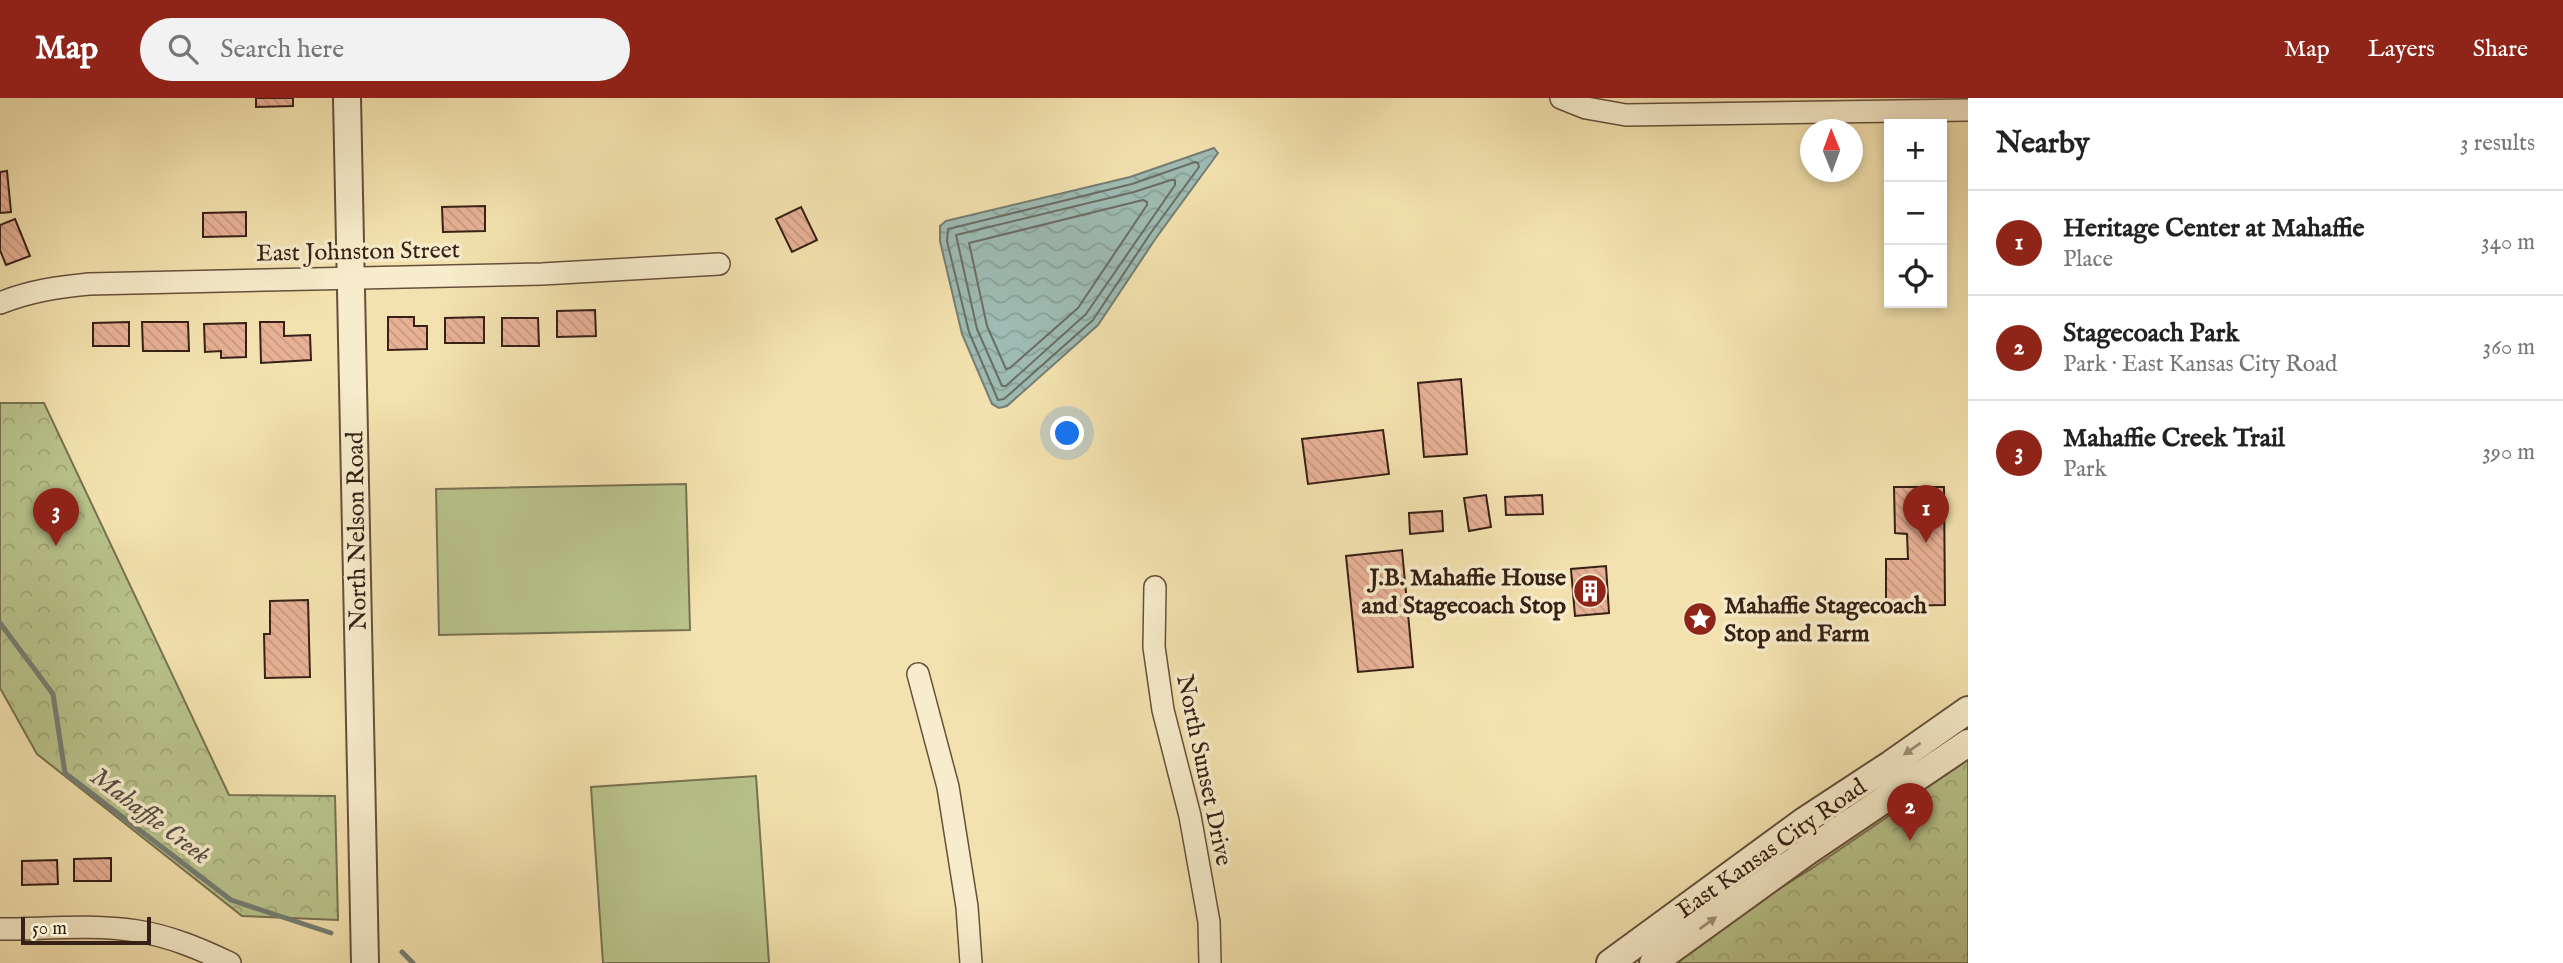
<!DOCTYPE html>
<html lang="en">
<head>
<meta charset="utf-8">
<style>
  :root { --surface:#fff; --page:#f2f2f2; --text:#222; --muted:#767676; --line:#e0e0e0; --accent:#8f2418 }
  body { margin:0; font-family:"IM FELL English",serif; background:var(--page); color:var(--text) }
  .controls { position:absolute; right:21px; top:21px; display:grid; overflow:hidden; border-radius:0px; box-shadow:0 4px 10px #0003 }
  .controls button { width:63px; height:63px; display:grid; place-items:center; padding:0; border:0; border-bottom:2px solid var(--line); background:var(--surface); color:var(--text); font:35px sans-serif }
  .compass { position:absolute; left:1800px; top:21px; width:63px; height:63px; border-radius:50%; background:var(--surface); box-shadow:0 4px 10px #0003; rotate:359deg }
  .scale { position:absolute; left:21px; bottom:18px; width:130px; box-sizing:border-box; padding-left:7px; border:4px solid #372016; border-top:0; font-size:19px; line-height:24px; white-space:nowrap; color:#372016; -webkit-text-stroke:5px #f7eccb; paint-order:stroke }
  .you { position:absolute; left:1068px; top:336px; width:24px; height:24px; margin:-18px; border:5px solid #fff; border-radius:50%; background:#1a73e8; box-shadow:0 0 0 10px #1a73e833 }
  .badge { display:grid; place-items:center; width:46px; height:46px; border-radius:50%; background:var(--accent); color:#fff; font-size:23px; font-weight:700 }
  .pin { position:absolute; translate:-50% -58px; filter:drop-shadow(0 2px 4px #0008) }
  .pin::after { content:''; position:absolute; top:37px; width:24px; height:21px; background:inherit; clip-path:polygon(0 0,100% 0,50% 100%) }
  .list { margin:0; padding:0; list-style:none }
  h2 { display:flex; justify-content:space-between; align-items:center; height:91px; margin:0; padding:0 28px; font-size:30px }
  h2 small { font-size:23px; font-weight:400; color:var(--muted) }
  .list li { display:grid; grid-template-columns:46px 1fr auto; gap:21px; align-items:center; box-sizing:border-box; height:105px; padding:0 28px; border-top:2px solid var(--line) }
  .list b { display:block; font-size:26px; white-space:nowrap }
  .list p { margin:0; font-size:23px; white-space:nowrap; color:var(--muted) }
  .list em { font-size:23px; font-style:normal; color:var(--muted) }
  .icon { flex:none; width:38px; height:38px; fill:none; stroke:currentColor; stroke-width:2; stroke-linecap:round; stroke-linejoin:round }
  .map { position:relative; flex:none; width:1968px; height:865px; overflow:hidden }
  header { display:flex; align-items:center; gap:42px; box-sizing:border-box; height:98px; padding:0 35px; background:var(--accent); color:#fff }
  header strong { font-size:33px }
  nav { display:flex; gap:38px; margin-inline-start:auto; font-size:24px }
  .search { width:490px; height:63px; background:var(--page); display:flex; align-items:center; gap:18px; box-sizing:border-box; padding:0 24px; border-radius:38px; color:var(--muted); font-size:26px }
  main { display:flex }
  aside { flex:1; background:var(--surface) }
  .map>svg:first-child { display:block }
  .forest { fill:url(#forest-crowns); stroke:#787251; stroke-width:2 }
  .pitch { fill:#b9c48c; stroke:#787251; stroke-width:2 }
  .water { fill:url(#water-waves); stroke:#757e75; stroke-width:2 }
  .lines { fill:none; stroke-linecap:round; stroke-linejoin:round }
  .shore { stroke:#6a6e65; stroke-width:2 }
  .stream { stroke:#757e75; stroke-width:5 }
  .building { fill:url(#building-back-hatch); stroke:#372016; stroke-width:2 }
  .minor-casing { stroke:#66503c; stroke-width:24 }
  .tertiary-casing { stroke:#66503c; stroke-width:30 }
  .minor { stroke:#f7eccb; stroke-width:21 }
  .tertiary { stroke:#f7eccb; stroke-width:26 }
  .oneway { fill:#a1907a }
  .labels { text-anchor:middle; stroke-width:7; stroke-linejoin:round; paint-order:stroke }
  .street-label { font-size:24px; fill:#372016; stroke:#f7eccb }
  .poi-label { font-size:24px; font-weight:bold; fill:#372016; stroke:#f7eccb; text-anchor:end }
  .water-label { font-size:26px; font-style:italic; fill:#564f45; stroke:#f7eccb }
</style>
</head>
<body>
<header>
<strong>Map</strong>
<div class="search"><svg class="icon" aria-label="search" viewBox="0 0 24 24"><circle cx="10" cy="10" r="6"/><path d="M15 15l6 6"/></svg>Search here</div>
<nav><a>Map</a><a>Layers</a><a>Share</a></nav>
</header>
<main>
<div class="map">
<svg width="1968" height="865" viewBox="0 0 1968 865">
  <defs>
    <pattern id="forest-crowns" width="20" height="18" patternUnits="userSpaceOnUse" patternTransform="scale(1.75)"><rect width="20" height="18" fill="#b9c48c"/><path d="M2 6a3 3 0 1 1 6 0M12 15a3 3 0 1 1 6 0" fill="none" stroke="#a0a878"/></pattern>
    <pattern id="water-waves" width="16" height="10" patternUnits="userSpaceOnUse" patternTransform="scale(1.75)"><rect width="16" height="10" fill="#9ebcb4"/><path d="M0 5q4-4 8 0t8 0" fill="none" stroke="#89a19a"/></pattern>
    <pattern id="building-back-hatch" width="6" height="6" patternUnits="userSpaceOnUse" patternTransform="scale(1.75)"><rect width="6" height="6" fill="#e8b196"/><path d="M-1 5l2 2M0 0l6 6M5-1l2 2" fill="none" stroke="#c89881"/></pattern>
  </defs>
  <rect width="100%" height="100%" fill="#f3e2af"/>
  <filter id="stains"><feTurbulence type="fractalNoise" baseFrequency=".00286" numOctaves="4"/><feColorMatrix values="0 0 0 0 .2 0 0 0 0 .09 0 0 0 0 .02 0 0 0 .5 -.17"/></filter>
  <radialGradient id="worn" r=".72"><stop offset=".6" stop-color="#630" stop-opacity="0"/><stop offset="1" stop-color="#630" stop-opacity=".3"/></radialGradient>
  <!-- forest -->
  <path class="forest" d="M 0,305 L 44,305 L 229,697 L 335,698 L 338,822 L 242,818 L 37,656 L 0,590 Z
    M 1968,653 L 1968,865 L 1667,865 L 1712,832 L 1811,771 L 1893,715 L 1924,682 Z"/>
  <!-- pitch -->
  <path class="pitch" d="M 686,386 L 690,532 L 439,537 L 436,391 Z
    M 756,678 L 769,865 L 603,865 L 591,689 Z"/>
  <!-- water -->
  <path class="water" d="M 1214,50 L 1218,55 L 1156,140 L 1098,227 L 1007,308 L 999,310 L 992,306 L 962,236 L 940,143 L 940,128 L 946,123 L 1130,79 Z"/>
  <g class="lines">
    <!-- shore -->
    <path class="shore" d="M 1195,64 L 1198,65 L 1199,69 L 1150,136 L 1093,222 L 1004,301 L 998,302 L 969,234 L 947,143 L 948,131 L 1132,86 Z
      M 1171,82 L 1175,82 L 1175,87 L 1086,216 L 1006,288 L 1002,288 L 977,231 L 956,137 L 1134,94 Z
      M 1143,102 L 1147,104 L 1147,107 L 1078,210 L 1010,270 L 1006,271 L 987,228 L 969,145 Z"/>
    <!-- stream -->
    <path class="stream" d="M 0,525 L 53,596 L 65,675 L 231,802 L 331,835
      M 402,854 L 413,865"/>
  </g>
  <!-- building -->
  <path class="building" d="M 256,0 L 293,0 L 293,8 L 256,9 Z
    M 7,73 L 11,114 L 0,115 L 0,74 Z
    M 485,108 L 485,133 L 443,134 L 442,109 Z
    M 801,109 L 817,142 L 792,154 L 776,121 Z
    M 246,114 L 246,138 L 203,139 L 203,115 Z
    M 15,121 L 30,158 L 6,167 L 0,152 L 0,127 Z
    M 595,212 L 596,238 L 557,239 L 557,213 Z
    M 388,219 L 414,219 L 414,228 L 427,228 L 427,251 L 388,252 Z
    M 484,219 L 484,245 L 445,245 L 445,220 Z
    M 502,220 L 538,220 L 539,248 L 502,248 Z
    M 129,224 L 129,248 L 93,248 L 93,225 Z
    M 142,224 L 188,224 L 189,253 L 143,253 Z
    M 260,224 L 284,224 L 284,238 L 310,237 L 311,262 L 261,265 Z
    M 246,225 L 246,259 L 221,260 L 221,253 L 205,254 L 204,226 Z
    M 1461,281 L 1467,356 L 1424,359 L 1418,285 Z
    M 1383,332 L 1389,376 L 1308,386 L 1302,341 Z
    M 1894,389 L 1944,389 L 1945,507 L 1886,508 L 1886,461 L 1908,461 L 1907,436 L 1895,435 Z
    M 1486,397 L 1491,429 L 1469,433 L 1464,400 Z
    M 1542,397 L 1543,416 L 1506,417 L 1505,399 Z
    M 1442,413 L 1443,433 L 1410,436 L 1409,415 Z
    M 1402,452 L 1413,569 L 1358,574 L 1346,458 Z
    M 1606,468 L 1609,515 L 1575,518 L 1571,471 Z
    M 308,502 L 310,579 L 265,580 L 264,536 L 270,536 L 270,503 Z
    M 111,760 L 111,783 L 74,783 L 74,761 Z
    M 57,762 L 58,786 L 22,787 L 22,763 Z"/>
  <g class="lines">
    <!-- minor casing -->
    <g class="minor-casing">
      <path id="minor" d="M 1561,0 L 1586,10 L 1626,17 L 1968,12
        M 0,205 C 30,193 58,189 89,186 L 542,176 L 719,166
        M 1155,489 L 1154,549 L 1163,612 L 1190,718 L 1209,824 L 1210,865
        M 918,576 L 948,689 L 967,809 L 971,865
        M 0,831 C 45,831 92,826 137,833 C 170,838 200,851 230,865"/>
    </g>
    <!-- tertiary casing -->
    <g class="tertiary-casing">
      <path id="tertiary" d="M 347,0 L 365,865
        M 1610,865 L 1804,723 L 1891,666 L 1968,612
        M 1653,865 L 1808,753 L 1968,645"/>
    </g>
    <!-- minor -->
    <use href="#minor" class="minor"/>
    <!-- tertiary -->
    <use href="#tertiary" class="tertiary"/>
  </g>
  <!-- one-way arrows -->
  <defs><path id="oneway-solid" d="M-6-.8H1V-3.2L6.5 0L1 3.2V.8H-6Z" transform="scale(1.75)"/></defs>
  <g class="oneway">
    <use href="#oneway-solid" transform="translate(1912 651) rotate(145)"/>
    <use href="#oneway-solid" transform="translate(1708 825) rotate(-36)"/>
  </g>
  <!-- icons -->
  <defs>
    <g id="building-disc" transform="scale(1.75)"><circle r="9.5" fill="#8f2418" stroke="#f7eccb"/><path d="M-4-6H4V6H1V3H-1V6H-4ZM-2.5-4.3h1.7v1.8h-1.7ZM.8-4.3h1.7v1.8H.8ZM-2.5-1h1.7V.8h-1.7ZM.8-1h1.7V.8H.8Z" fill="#fff"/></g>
    <g id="sight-disc" transform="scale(1.75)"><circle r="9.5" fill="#8f2418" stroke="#f7eccb"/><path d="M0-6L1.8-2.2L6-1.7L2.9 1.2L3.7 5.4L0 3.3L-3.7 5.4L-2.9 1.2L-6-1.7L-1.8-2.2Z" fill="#fff"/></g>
  </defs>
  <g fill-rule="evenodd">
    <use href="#building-disc" x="1590" y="493"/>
    <use href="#sight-disc" x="1700" y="521"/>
  </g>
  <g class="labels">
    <!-- street labels -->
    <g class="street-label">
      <text transform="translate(358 153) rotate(-1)" y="8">East Johnston Street</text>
      <text transform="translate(356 433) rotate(-91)" y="8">North Nelson Road</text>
      <text transform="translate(1205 672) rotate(78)" y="8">North Sunset Drive</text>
      <text transform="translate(1771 750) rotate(-35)" y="8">East Kansas City Road</text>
    </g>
    <!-- poi labels -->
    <g class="poi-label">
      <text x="1566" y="487">J.B. Mahaffie House<tspan x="1566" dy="28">and Stagecoach Stop</tspan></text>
      <text x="1724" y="515" text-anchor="start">Mahaffie Stagecoach<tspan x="1724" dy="28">Stop and Farm</tspan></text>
    </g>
    <!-- water labels -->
    <g class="water-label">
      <text transform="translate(151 717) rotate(37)" y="9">Mahaffie Creek</text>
    </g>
  </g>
  <rect width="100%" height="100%" filter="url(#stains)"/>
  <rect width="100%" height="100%" fill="url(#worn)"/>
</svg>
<div class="controls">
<button>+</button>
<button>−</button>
<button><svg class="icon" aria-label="locate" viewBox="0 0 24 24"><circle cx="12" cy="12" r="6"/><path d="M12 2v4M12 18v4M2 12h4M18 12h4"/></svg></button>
</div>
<svg class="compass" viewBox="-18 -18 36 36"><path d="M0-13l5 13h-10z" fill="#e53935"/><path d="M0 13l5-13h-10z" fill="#767676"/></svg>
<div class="scale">50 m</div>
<div class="you"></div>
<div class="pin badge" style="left:1926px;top:445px">1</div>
<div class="pin badge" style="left:1910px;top:743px">2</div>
<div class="pin badge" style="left:56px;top:448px">3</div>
</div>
<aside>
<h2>Nearby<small>3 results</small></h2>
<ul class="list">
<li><span class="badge">1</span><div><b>Heritage Center at Mahaffie</b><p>Place</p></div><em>340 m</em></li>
<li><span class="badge">2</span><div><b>Stagecoach Park</b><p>Park · East Kansas City Road</p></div><em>360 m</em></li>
<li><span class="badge">3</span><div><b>Mahaffie Creek Trail</b><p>Park</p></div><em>390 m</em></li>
</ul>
</aside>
</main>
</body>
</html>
